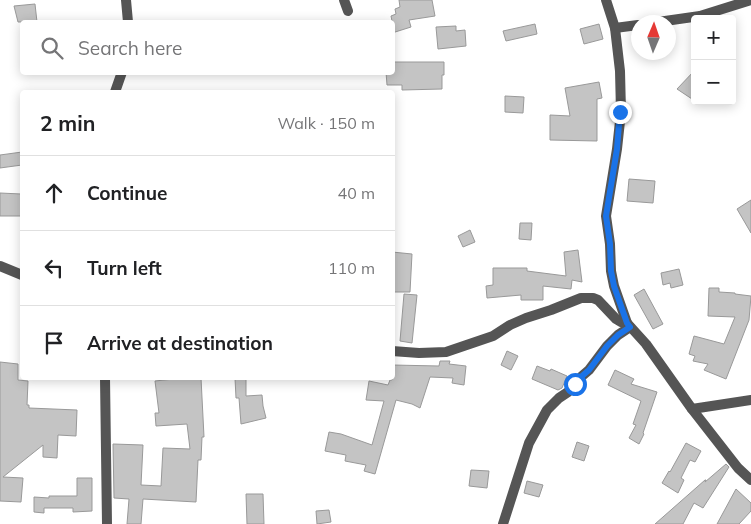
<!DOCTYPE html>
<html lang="en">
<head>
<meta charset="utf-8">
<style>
  :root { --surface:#fff; --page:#f6f6f6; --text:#202124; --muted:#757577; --line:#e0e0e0 }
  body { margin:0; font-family:Mulish,sans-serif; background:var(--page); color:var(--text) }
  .controls { position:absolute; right:15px; top:15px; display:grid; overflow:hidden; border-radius:5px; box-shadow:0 2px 12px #0003 }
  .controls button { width:45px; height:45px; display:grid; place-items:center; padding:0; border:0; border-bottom:1px solid var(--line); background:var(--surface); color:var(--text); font:25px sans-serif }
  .compass { position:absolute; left:631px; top:15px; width:45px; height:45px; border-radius:50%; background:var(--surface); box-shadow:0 2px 12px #0003; rotate:2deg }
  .stop { position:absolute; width:15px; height:15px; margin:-11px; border:4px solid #1a73e8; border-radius:50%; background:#fff }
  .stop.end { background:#1a73e8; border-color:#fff; box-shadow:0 1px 5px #0008 }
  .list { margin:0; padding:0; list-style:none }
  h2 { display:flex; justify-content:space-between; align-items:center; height:65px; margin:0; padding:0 20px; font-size:21px }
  h2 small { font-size:16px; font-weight:400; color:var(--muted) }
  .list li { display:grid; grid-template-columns:32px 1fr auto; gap:15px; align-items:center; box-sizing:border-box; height:75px; padding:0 20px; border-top:1px solid var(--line) }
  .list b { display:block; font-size:19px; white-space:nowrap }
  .list em { font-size:16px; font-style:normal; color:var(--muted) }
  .icon { flex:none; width:28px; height:28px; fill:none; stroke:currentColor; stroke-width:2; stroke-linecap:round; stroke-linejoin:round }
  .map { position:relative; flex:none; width:751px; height:524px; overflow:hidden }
  .search { position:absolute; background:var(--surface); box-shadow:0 2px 12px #0003; left:20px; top:20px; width:375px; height:55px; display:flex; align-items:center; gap:12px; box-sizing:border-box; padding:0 18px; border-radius:5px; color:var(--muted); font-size:19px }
  .panel { position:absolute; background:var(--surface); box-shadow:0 2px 12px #0003; left:20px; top:90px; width:375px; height:290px; border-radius:5px }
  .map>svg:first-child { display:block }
  .building { fill:#c4c4c4; stroke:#999 }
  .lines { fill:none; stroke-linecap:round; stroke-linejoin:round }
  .minor { stroke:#555; stroke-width:10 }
  .tertiary { stroke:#555; stroke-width:10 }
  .route { stroke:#1a73e8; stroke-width:6 }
</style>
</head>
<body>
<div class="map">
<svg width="751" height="524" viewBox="0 0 751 524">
  <rect width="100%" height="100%" fill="#fff"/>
  <!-- building -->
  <path class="building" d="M 399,0 L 432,0 L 435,16 L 409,20 L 411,27 L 392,33 L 392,21 L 391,16 L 396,14 L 395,9 L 400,7 Z
    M 35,4 L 37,22 L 18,22 L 14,6 Z
    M 535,24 L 537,34 L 506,41 L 503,31 Z
    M 599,24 L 603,39 L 584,44 L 580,29 Z
    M 456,26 L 456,31 L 465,30 L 466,46 L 438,49 L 436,27 Z
    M 392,62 L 444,62 L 444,75 L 442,75 L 442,89 L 402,90 L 402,85 L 387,85 L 386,72 L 392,72 Z
    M 695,70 L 695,101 L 677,89 Z
    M 599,82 L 602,98 L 597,99 L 597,141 L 550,140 L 550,115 L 570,116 L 565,88 Z
    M 505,96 L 524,97 L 523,113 L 505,112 Z
    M 22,152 L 22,165 L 0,168 L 0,155 Z
    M 629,179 L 655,181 L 653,203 L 627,201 Z
    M 0,193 L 21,194 L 21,216 L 0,216 Z
    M 751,200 L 751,233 L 737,209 Z
    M 520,223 L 532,223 L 531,240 L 519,239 Z
    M 470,230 L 475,242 L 463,247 L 458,236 Z
    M 578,250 L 582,282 L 572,280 L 571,289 L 543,286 L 543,300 L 521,300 L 521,295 L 487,298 L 486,286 L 493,285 L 493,268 L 527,268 L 527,271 L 566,276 L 564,252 Z
    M 392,252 L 412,254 L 410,292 L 392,292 Z
    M 679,269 L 683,285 L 671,288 L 670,283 L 663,285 L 661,273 Z
    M 709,288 L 719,288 L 719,292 L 735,293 L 735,294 L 751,296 L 749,320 L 726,379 L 704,370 L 708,364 L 693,361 L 695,356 L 689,354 L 694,336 L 724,344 L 735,317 L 708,316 Z
    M 644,289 L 663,324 L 653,329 L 634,295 Z
    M 404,294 L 417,295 L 412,343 L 400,341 Z
    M 507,351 L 518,356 L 511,370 L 501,365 Z
    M 440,361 L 450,361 L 449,364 L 466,366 L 464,385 L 452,383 L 453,378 L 430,377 L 420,408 L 412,404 L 396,400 L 375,474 L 364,471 L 366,465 L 345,461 L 346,455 L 325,451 L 329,432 L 341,434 L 372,445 L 384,401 L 366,400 L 369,381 L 388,385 L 390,380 L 392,380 L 392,365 L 439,366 Z
    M 0,362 L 18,364 L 18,380 L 28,381 L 27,405 L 29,405 L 29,408 L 77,410 L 76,436 L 58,435 L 57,458 L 43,457 L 43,445 L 3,477 L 23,478 L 21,502 L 0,501 Z
    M 537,366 L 550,371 L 551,369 L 567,376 L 562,388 L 558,390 L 532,379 Z
    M 615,370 L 634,379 L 631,384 L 657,392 L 643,433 L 644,434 L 639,444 L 629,438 L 636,425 L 633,424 L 641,401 L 608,385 Z
    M 183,378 L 201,378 L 204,437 L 202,437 L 201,460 L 198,460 L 196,502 L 143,499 L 141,524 L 127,524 L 129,499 L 114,498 L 113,444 L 143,445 L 141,485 L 161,486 L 163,448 L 190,449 L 187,424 L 156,426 L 155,413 L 159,413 L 155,381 Z
    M 235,378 L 246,378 L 246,396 L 262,395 L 263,406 L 266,418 L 241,424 L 239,398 L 236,398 Z
    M 577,442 L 589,446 L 584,461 L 572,457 Z
    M 686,443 L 701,451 L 695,462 L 690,460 L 681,478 L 684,480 L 678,493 L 662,483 L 669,471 L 670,472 Z
    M 726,464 L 729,467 L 703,508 L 694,503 L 683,524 L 655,524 L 705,480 L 706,480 L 705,482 Z
    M 471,470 L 489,471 L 487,488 L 469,486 Z
    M 77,478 L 92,478 L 92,511 L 73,512 L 73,508 L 44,508 L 44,513 L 34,512 L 34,497 L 49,498 L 49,496 L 77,496 Z
    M 527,481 L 543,485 L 539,497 L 524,493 Z
    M 736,489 L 751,503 L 751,511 L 739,524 L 717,524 Z
    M 246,494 L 263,494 L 264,524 L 247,524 Z
    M 329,510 L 331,522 L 317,524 L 316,511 Z"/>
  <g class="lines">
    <!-- minor -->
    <path class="minor" d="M 126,0 L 128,22
      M 344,0 L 348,11
      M 658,22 L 700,16 L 751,0
      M 615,28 L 638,25
      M 115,92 L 122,72
      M 0,266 L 22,275
      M 392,351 L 419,353 L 446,352 L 493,336 L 510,325 L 526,318 L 551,310 L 581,298 L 593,298 L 598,300 L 616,319 L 621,322 L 627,323
      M 105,378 L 107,524
      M 692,409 L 751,400
      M 503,524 L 529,443 L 547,410 L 559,398 L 568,392 L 582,376 L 589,370 L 607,346 L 618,335 L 630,327"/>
    <!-- tertiary -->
    <path class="tertiary" d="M 606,0 L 615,28 L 620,71 L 621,112 L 617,149 L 606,216 L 610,244 L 611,271 L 614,286 L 627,323 L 646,344 L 692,409 L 738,468 L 751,480"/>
  </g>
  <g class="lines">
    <!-- route -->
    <path class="route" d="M 575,384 L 582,376 L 589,370 L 607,346 L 618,335 L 630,327 L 627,323 L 614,286 L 611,271 L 610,244 L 606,216 L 617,149 L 620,112"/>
  </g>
</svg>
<div class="controls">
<button>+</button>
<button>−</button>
</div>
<svg class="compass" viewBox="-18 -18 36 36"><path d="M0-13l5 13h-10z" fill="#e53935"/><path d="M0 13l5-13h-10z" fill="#757577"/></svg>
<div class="stop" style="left:575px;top:384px"></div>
<div class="stop end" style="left:620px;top:112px"></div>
<div class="search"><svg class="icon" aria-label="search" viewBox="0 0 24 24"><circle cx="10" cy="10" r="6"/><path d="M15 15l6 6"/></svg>Search here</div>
<section class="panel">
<h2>2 min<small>Walk · 150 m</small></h2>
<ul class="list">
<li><svg class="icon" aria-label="ahead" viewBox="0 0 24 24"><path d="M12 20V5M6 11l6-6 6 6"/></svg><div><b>Continue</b></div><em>40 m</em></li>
<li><svg class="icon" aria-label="left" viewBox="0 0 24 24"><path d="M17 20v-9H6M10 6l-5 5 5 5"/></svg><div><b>Turn left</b></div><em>110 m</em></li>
<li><svg class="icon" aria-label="arrive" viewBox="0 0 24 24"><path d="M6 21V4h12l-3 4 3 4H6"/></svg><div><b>Arrive at destination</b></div></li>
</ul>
</section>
</div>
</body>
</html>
